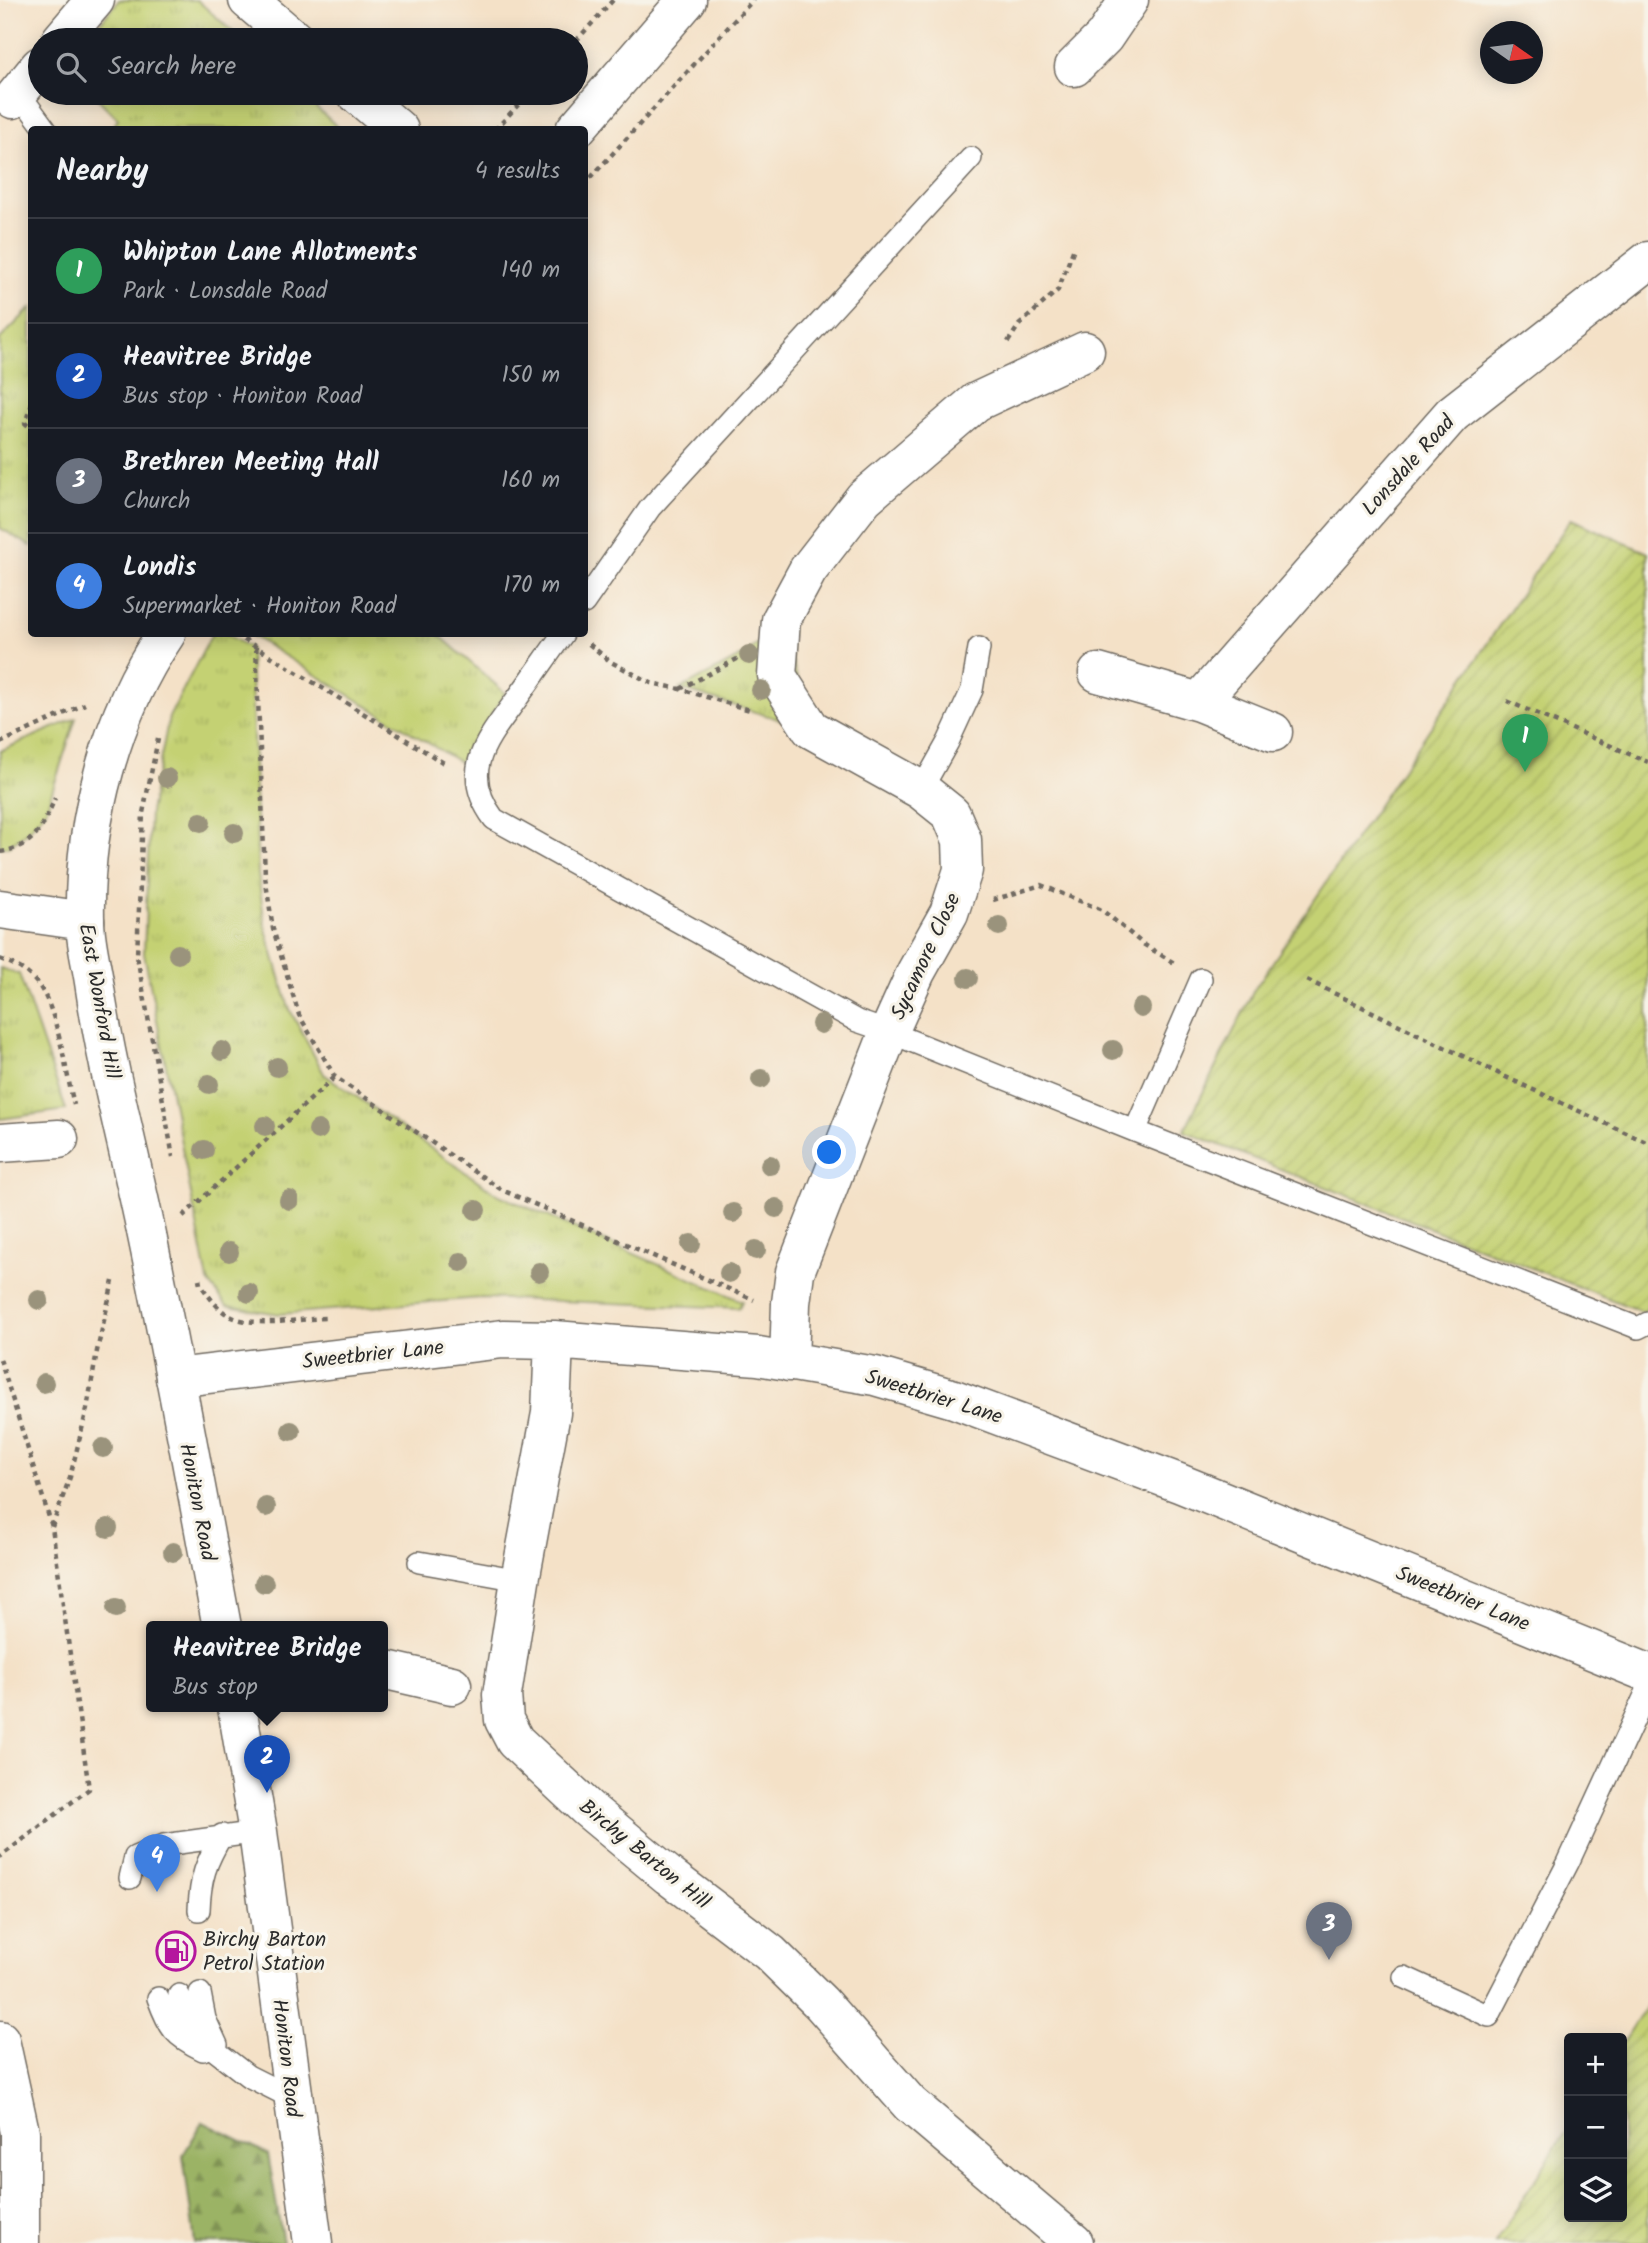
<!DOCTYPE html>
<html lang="en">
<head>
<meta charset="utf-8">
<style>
  :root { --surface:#171b24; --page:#20242c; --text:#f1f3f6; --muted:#9ea1a6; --line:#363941; --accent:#d690ce }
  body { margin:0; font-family:Kalam,sans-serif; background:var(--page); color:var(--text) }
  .controls { position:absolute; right:21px; bottom:21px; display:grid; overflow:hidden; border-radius:7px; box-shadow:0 4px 18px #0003 }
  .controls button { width:63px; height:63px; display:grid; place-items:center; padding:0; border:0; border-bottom:2px solid var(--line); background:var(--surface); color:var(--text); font:35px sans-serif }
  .compass { position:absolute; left:1480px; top:21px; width:63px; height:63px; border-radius:50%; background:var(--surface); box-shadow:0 4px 18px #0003; rotate:104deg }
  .you { position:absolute; left:830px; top:1153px; width:24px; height:24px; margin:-18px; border:5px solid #fff; border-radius:50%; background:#1a73e8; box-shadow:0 0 0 10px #1a73e833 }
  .badge { display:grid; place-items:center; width:46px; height:46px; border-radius:50%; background:var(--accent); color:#fff; font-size:23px; font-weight:700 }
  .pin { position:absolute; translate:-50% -58px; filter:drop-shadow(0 2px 4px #0008) }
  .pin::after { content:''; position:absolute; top:37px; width:24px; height:21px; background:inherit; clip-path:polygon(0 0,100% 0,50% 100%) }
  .popup { position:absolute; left:146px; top:1621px; width:242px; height:91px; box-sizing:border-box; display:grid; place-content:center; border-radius:7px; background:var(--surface); filter:drop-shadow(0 2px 5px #0005); font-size:23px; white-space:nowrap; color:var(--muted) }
  .popup b { font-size:26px; color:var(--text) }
  .popup::after { content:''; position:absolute; left:50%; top:100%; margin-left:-14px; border:14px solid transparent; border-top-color:var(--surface) }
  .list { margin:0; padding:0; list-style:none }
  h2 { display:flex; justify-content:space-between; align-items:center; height:91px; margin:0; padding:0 28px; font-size:30px }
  h2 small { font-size:23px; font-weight:400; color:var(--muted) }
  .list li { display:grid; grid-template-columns:46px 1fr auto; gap:21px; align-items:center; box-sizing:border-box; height:105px; padding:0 28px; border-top:2px solid var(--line) }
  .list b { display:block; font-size:26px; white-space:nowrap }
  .list p { margin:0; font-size:23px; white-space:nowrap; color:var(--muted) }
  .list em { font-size:23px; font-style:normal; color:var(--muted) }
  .icon { flex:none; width:38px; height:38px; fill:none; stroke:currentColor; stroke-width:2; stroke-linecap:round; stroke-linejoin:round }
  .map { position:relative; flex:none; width:1648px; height:2243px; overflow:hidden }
  .search { position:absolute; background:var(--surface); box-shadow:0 4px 18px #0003; left:28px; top:28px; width:560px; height:77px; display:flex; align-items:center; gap:18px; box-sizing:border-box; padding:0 24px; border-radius:38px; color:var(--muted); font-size:26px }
  .panel { position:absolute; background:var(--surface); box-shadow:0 4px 18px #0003; left:28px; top:126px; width:560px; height:511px; border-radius:7px }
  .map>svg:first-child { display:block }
  .grass { fill:url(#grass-tufts); stroke:#787e4f; stroke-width:2 }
  .forest { fill:url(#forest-firs); stroke:#636f48; stroke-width:2 }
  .garden { fill:url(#garden-furrows); stroke:#787e4f; stroke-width:2 }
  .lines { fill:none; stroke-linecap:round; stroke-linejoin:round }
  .service-casing { stroke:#716b62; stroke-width:24 }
  .minor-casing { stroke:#716b62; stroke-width:41 }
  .secondary-casing { stroke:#716b62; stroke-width:41 }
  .path { stroke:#716b62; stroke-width:4.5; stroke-dasharray:5 5; stroke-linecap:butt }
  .service { stroke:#fff; stroke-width:21 }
  .minor { stroke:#fff; stroke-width:38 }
  .secondary { stroke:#fff; stroke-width:38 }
  .tree { fill:#9a937b }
  .labels { text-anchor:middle; stroke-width:6; stroke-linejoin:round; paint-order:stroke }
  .street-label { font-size:21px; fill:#2b2b2b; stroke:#f7f3e8 }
  .poi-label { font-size:21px; fill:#2b2b2b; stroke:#f7f3e8; text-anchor:start }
</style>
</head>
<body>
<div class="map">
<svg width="1648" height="2243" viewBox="0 0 1648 2243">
  <defs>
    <pattern id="grass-tufts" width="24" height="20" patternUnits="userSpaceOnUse" patternTransform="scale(1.75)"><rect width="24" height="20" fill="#c4d173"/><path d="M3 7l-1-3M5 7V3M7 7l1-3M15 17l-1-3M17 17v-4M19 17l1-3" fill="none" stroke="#a9b464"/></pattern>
    <pattern id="forest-firs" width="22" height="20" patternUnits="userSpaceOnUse" patternTransform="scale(1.75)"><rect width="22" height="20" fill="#9bb365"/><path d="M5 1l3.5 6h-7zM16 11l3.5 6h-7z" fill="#7f9253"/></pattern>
    <pattern id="garden-furrows" width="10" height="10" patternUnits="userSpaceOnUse" patternTransform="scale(1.75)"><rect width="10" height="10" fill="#c4d173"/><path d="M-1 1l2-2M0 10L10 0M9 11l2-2" fill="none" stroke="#a9b464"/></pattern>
  </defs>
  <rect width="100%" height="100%" fill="#f7f3e8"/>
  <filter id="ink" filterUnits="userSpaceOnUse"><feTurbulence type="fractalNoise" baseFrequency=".0143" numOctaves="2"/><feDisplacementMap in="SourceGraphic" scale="14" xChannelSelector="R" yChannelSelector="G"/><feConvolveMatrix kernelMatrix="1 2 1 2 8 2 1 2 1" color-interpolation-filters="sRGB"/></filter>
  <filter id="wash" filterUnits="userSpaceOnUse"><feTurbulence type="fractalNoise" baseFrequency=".00686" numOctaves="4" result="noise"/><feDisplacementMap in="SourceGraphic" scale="28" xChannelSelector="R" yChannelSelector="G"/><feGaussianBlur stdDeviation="1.57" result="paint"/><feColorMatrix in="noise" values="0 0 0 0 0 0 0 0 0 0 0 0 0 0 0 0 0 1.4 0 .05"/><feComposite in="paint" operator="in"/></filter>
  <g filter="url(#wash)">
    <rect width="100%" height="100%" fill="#f4e1c7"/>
    <!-- grass -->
    <path class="grass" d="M 119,0 L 197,0 L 242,40 L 86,40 Z
      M 92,93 L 300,93 L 340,129 L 112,129 L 118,119 Z
      M 31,308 L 31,546 L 0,528 L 0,339 Z
      M 781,620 L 811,729 L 680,689 L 746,654 Z
      M 212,634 L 226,634 L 250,648 L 258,874 L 265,926 L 289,1008 L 324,1074 L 497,1194 L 742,1301 L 739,1308 L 481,1298 L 280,1314 L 227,1306 L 208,1281 L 144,953 L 150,812 L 169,717 Z
      M 249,634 L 438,634 L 505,693 L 461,763 Z
      M 76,718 L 46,810 L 27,832 L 7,847 L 0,847 L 0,751 Z
      M 0,968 L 19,974 L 66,1110 L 0,1119 Z"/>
    <!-- forest -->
    <path class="forest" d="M 203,2122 L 268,2154 L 283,2243 L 195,2243 L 183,2155 Z"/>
    <!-- garden -->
    <path class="garden" d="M 1571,519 L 1648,553 L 1648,1308 L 1643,1312 L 1184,1131 L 1254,990 Z
      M 1648,2003 L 1648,2243 L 1495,2243 L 1569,2126 L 1569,2217 L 1622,2217 L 1622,2044 Z"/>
  </g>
  <g filter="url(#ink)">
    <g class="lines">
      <!-- service casing -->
      <g class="service-casing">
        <path id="service" d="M 18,92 L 46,130
          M 584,603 L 650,508 L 971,158
          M 563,634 C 547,656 532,678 516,700 C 487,740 458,771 494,819 L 857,1021 L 889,1032 L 1135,1131 L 1638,1328 L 1648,1323
          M 921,790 L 948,742 L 972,690 L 979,648
          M 1135,1131 L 1201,979
          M 419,1562 L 520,1580
          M 130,1878 L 135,1857 L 164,1845 L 258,1832
          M 199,1910 C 200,1878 206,1862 222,1835
          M 1404,1977 L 1489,2016 L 1568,1863 L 1648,1689
          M 200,1993 L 205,2019 L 217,2045
          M 179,1995 L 188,2020 L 199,2038 L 248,2076 L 292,2098
          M 158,1998 C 169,2028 174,2036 203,2050"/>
      </g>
      <!-- minor casing -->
      <g class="minor-casing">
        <path id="minor" d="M 248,0 L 295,40
          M 61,40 L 95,0
          M 1074,67 L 1104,37 L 1129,0
          M 356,93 L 399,130
          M 13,99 L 40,66
          M 1098,673 L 1199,702 L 1452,414 L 1648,261
          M 1199,702 L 1273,732
          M 0,909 L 85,921
          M 0,1143 L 59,1139
          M 554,1340 L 551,1413 L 520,1580 L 502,1695 L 504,1720 L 515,1741 L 588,1809 L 669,1876 L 770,1953 L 821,2003 L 910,2104 L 1074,2243
          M 789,1362 L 791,1303 L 795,1272 L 889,1032 L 916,972 L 949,913 L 963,870 L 962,840 L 951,814 L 921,790 L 811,729 L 777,676 L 781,620 L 808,570 L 864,498 L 976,402 L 1085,351
          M 175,1378 L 503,1339 L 554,1340 L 758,1356 L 875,1376 L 954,1399 L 1179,1483 L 1648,1673
          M 382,1669 L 452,1685
          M 0,2040 L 20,2132 L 20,2243"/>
      </g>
      <!-- secondary casing -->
      <g class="secondary-casing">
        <path id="secondary" d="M 575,130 L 687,0
          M 166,634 C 111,714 83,822 85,920 C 85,940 91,962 94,982 C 106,1065 128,1145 145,1226 C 173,1359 197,1493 222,1627
          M 237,1707 L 258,1832 L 313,2243"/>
      </g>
      <!-- path -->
      <path class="path" d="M 576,41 L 613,0
        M 495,130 L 529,93
        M 584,185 L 753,0
        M 1008,342 L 1019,325 L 1058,290 L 1074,248
        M 32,403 L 25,423 L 32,429
        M 235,634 L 447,765
        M 589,644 L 611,662 L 651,683 L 680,689 L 753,711
        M 256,647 L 265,876 L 273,929 L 299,1015 L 335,1077 L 502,1190 L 754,1300
        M 680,689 L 739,658
        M 1507,701 L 1648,762
        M 158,739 L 143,813 L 137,956 L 173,1157
        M 0,743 L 85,704
        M 0,852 C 34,847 43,827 55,798
        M 993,900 L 1041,885 L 1102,910 L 1143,944 L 1176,964
        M 0,959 C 14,964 26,970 36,982 C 57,1005 66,1073 74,1105
        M 1307,980 L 1512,1080 L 1648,1143
        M 183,1216 L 335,1077
        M 199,1279 L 200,1284 C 209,1296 217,1309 230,1316 C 252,1328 300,1319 325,1318
        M 0,1359 L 52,1527 L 89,1789 L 0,1857
        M 52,1527 L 70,1477 L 87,1409 L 97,1351 L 113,1281"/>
      <!-- service -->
      <use href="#service" class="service"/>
      <!-- minor -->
      <use href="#minor" class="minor"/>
      <!-- secondary -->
      <use href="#secondary" class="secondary"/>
    </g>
    <!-- trees -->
    <g class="tree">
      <circle cx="749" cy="655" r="10"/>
      <circle cx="761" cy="690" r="10"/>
      <circle cx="167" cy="778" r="10"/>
      <circle cx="201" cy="822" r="10"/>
      <circle cx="234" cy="833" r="10"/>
      <circle cx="999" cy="926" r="10"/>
      <circle cx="178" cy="954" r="10"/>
      <circle cx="968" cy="978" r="10"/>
      <circle cx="1141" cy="1008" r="10"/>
      <circle cx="821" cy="1024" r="10"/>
      <circle cx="1113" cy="1050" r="10"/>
      <circle cx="222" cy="1051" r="10"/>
      <circle cx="277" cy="1067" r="10"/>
      <circle cx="761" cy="1079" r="10"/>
      <circle cx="209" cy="1084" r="10"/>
      <circle cx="265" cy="1126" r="10"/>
      <circle cx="318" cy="1130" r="10"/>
      <circle cx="204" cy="1150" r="10"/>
      <circle cx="770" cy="1165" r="10"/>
      <circle cx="289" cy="1200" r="10"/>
      <circle cx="776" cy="1208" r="10"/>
      <circle cx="476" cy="1210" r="10"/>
      <circle cx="733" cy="1213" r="10"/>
      <circle cx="691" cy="1244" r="10"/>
      <circle cx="756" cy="1250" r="10"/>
      <circle cx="229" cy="1252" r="10"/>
      <circle cx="461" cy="1262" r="10"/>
      <circle cx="539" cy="1272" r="10"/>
      <circle cx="729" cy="1273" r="10"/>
      <circle cx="249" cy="1293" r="10"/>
      <circle cx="39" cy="1300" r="10"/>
      <circle cx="44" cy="1383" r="10"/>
      <circle cx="291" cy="1431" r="10"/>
      <circle cx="103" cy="1448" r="10"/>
      <circle cx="266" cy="1507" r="10"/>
      <circle cx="108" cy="1528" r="10"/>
      <circle cx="173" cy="1552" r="10"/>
      <circle cx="264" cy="1583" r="10"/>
      <circle cx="116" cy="1608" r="10"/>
    </g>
  </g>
  <!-- icons -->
  <defs>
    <g id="fuel-ring" transform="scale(2.0125)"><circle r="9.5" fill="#f7f3e8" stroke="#b5179e" stroke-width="1.5"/><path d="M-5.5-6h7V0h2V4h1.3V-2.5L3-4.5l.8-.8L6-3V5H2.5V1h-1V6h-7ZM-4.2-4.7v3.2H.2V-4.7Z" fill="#b5179e"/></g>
  </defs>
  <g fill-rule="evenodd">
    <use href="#fuel-ring" x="176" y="1951"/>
  </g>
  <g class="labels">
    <!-- street labels -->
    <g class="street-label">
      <text transform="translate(1408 465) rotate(-48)" y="7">Lonsdale Road</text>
      <text transform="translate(925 956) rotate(-65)" y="7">Sycamore Close</text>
      <text transform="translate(100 1001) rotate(80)" y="7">East Wonford Hill</text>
      <text transform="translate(373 1354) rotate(-6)" y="7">Sweetbrier Lane</text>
      <text transform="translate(934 1396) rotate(17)" y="7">Sweetbrier Lane</text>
      <text transform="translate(198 1502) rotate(79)" y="7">Honiton Road</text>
      <text transform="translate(1463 1598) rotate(22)" y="7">Sweetbrier Lane</text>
      <text transform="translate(645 1854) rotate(39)" y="7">Birchy Barton Hill</text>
      <text transform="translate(287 2058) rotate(83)" y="7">Honiton Road</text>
    </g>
    <!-- poi labels -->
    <g class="poi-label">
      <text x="203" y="1946">Birchy Barton<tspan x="203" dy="24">Petrol Station</tspan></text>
    </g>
  </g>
</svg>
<div class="controls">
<button>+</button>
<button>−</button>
<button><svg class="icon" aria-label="layers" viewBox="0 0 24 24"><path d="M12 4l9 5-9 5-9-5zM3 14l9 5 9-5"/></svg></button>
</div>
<svg class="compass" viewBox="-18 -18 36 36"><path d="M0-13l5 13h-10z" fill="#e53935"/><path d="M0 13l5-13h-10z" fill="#9ea1a6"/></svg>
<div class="you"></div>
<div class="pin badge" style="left:1525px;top:772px;background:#2e9e5b">1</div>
<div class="pin badge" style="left:267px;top:1793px;background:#1a4fb4">2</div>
<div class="popup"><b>Heavitree Bridge</b>Bus stop</div>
<div class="pin badge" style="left:1329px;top:1960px;background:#6b7280">3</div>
<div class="pin badge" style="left:157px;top:1892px;background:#3f7fe0">4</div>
<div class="search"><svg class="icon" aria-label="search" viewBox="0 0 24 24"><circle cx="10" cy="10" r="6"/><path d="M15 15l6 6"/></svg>Search here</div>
<section class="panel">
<h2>Nearby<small>4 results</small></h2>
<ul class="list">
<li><span class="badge" style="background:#2e9e5b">1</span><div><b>Whipton Lane Allotments</b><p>Park · Lonsdale Road</p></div><em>140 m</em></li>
<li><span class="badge" style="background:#1a4fb4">2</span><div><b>Heavitree Bridge</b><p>Bus stop · Honiton Road</p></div><em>150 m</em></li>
<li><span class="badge" style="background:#6b7280">3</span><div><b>Brethren Meeting Hall</b><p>Church</p></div><em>160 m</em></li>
<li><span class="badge" style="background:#3f7fe0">4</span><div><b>Londis</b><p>Supermarket · Honiton Road</p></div><em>170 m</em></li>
</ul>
</section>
</div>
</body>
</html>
